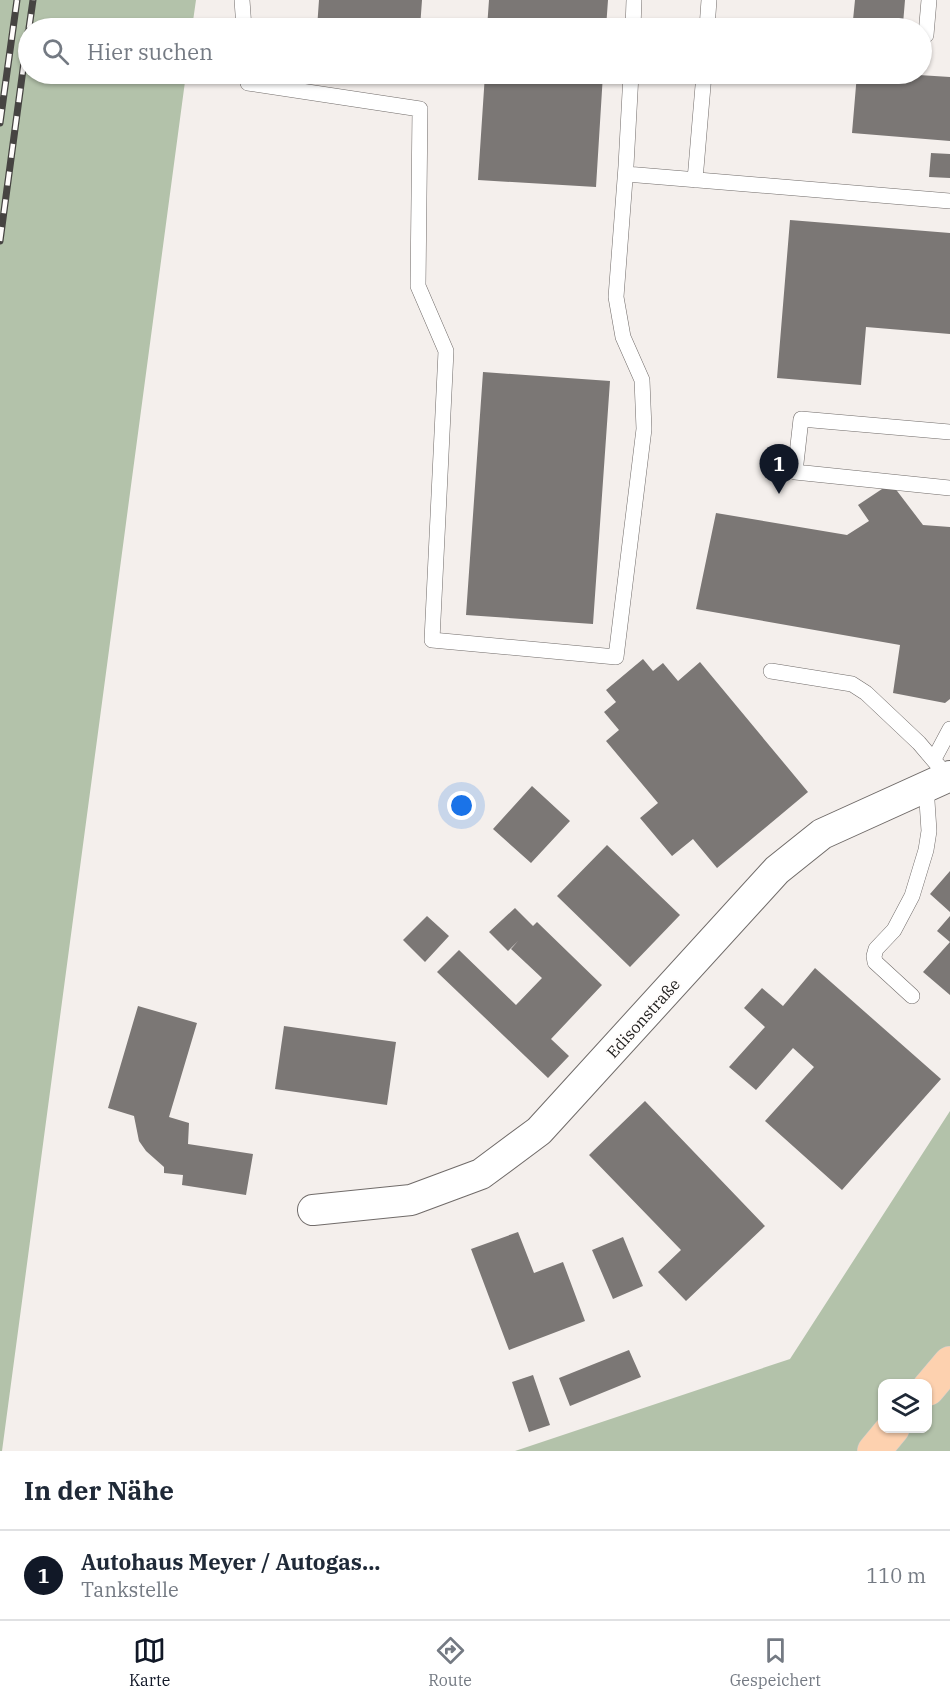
<!DOCTYPE html>
<html lang="de">
<head>
<meta charset="utf-8">
<style>
  :root { --surface:#fff; --page:#f2f2f3; --text:#1f2937; --muted:#747a83; --line:#e0e1e3; --accent:#111827 }
  body { margin:0; font-family:"IBM Plex Serif",serif; background:var(--page); color:var(--text) }
  .controls { position:absolute; right:18px; bottom:18px; display:grid; overflow:hidden; border-radius:12px; box-shadow:0 2px 4px #0004 }
  .controls button { width:54px; height:54px; display:grid; place-items:center; padding:0; border:0; border-bottom:2px solid var(--line); background:var(--surface); color:var(--text); font:30px sans-serif }
  .you { position:absolute; left:462px; top:806px; width:21px; height:21px; margin:-15px; border:4px solid #fff; border-radius:50%; background:#1a73e8; box-shadow:0 0 0 9px #1a73e833 }
  .badge { display:grid; place-items:center; width:39px; height:39px; border-radius:50%; background:var(--accent); color:#fff; font-size:20px; font-weight:700 }
  .pin { position:absolute; translate:-50% -50px; filter:drop-shadow(0 2px 3px #0008) }
  .pin::after { content:''; position:absolute; top:32px; width:21px; height:18px; background:inherit; clip-path:polygon(0 0,100% 0,50% 100%) }
  .list { margin:0; padding:0; list-style:none }
  h2 { display:flex; justify-content:space-between; align-items:center; height:78px; margin:0; padding:0 24px; font-size:26px }
  h2 small { font-size:20px; font-weight:400; color:var(--muted) }
  .list li { display:grid; grid-template-columns:39px 1fr auto; gap:18px; align-items:center; box-sizing:border-box; height:90px; padding:0 24px; border-top:2px solid var(--line) }
  .list b { display:block; font-size:22px; white-space:nowrap }
  .list p { margin:0; font-size:20px; white-space:nowrap; color:var(--muted) }
  .list em { font-size:20px; font-style:normal; color:var(--muted) }
  .icon { flex:none; width:33px; height:33px; fill:none; stroke:currentColor; stroke-width:2; stroke-linecap:round; stroke-linejoin:round }
  .map { position:relative; flex:none; width:950px; height:1451px; overflow:hidden }
  .search { position:absolute; background:var(--surface); box-shadow:0 2px 4px #0004; left:18px; right:18px; top:18px; height:66px; display:flex; align-items:center; gap:15px; box-sizing:border-box; padding:0 21px; border-radius:33px; color:var(--muted); font-size:22px }
  .sheet { height:168px; background:var(--surface) }
  nav { display:flex; justify-content:space-around; align-items:center; box-sizing:border-box; height:84px; border-top:2px solid var(--line); background:var(--surface); font-size:16px; color:var(--muted) }
  nav a { display:grid; justify-items:center; gap:3px }
  nav .on { color:var(--accent) }
  .map>svg:first-child { display:block }
  .green { fill:#b3c2aa; fill-rule:evenodd }
  .building { fill:#7b7775 }
  .lines { fill:none; stroke-linecap:round; stroke-linejoin:round }
  .lane-casing { stroke:#706b69; stroke-width:16 }
  .street-casing { stroke:#706b69; stroke-width:32 }
  .primary-casing { stroke:#cecece; stroke-width:34 }
  .lane { stroke:#fff; stroke-width:15 }
  .street { stroke:#fff; stroke-width:30 }
  .primary { stroke:#fdd1af; stroke-width:33 }
  .rail-casing { stroke:#464442; stroke-width:7 }
  .rail { stroke:#fffdfc; stroke-width:4.5; stroke-dasharray:14; stroke-linecap:butt }
  .labels { text-anchor:middle; stroke-width:4.5; stroke-linejoin:round; paint-order:stroke }
  .street-label { font-size:16px; fill:#22201f; stroke:#fffdfc }
</style>
</head>
<body>
<div class="map">
<svg width="950" height="1451" viewBox="0 0 950 1451">
  <rect width="100%" height="100%" fill="#f4efec"/>
  <!-- green -->
  <path class="green" d="M 0,0 L 196,0 L 192,28 L 28,28 L 28,74 L 186,74 L 2,1451 L 0,1451 Z
    M 950,1111 L 950,1451 L 515,1451 L 790,1359 ZM 882,1384 L 928,1384 L 928,1428 L 882,1428 Z"/>
  <!-- building -->
  <path class="building" d="M 319,0 L 422,0 L 420,28 L 317,28 Z
    M 489,0 L 608,0 L 606,28 L 487,28 Z
    M 855,0 L 905,0 L 903,24 L 853,20 Z
    M 485,74 L 603,74 L 596,187 L 478,180 Z
    M 857,74 L 903,74 L 950,77 L 950,141 L 852,133 Z
    M 931,153 L 950,154 L 950,178 L 929,177 Z
    M 790,220 L 950,233 L 950,334 L 866,327 L 861,385 L 777,378 Z
    M 483,372 L 610,381 L 593,624 L 466,615 Z
    M 891,483 L 923,525 L 950,527 L 950,699 L 945,703 L 893,693 L 900,645 L 696,609 L 716,513 L 847,535 L 869,521 L 858,505 Z
    M 643,659 L 653,671 L 663,663 L 678,681 L 700,662 L 808,792 L 717,868 L 693,839 L 672,856 L 640,818 L 658,803 L 606,741 L 619,730 L 604,712 L 616,702 L 606,690 Z
    M 532,786 L 570,821 L 531,863 L 493,829 Z
    M 607,845 L 680,915 L 630,967 L 557,896 Z
    M 950,871 L 950,912 L 930,894 Z
    M 515,908 L 533,926 L 537,922 L 602,985 L 551,1039 L 569,1056 L 548,1078 L 437,972 L 459,950 L 516,1005 L 542,978 L 511,949 L 518,941 L 508,951 L 489,932 Z
    M 427,916 L 449,936 L 425,962 L 403,940 Z
    M 950,916 L 950,995 L 923,972 L 950,942 L 937,931 Z
    M 815,968 L 941,1079 L 842,1190 L 765,1121 L 814,1067 L 793,1048 L 756,1090 L 729,1067 L 765,1027 L 744,1008 L 762,988 L 783,1006 Z
    M 138,1006 L 197,1023 L 169,1117 L 189,1123 L 188,1144 L 253,1154 L 246,1195 L 182,1185 L 183,1175 L 164,1173 L 164,1167 L 146,1151 L 139,1141 L 134,1116 L 108,1108 Z
    M 284,1026 L 396,1042 L 387,1105 L 275,1089 Z
    M 645,1101 L 765,1226 L 686,1301 L 658,1272 L 681,1250 L 589,1155 Z
    M 518,1232 L 534,1273 L 563,1262 L 585,1321 L 509,1350 L 471,1249 Z
    M 623,1237 L 643,1286 L 613,1299 L 592,1250 Z
    M 629,1350 L 641,1377 L 570,1406 L 559,1378 Z
    M 533,1375 L 550,1425 L 529,1432 L 512,1382 Z"/>
  <g class="lines">
    <!-- lane casing -->
    <g class="lane-casing">
      <path id="lane" d="M 242,0 L 244,28
        M 633,28 L 634,0
        M 707,28 L 709,0
        M 926,35 L 929,0
        M 248,74 L 248,83 L 420,109 L 418,286 L 446,351 L 432,640 L 616,657 L 644,429 L 642,380 L 623,337 L 616,297 L 626,166 L 631,74
        M 626,174 L 950,201
        M 695,180 L 704,74
        M 950,432 L 801,419 L 795,472 L 950,488
        M 771,671 L 852,684 L 866,693 L 919,743 L 948,777
        M 934,759 L 950,729
        M 912,996 L 875,962 L 874,956 L 876,949 L 894,930 L 912,896 L 926,850 L 929,831 L 926,786"/>
    </g>
    <!-- street casing -->
    <g class="street-casing">
      <path id="street" d="M 313,1210 L 411,1200 L 481,1174 L 539,1131 L 777,870 L 822,834 L 950,776"/>
    </g>
    <!-- primary casing -->
    <g class="primary-casing">
      <path id="primary" d="M 928,1389 L 950,1363
        M 874,1451 L 893,1428"/>
    </g>
    <!-- lane -->
    <use href="#lane" class="lane"/>
    <!-- street -->
    <use href="#street" class="street"/>
    <!-- primary -->
    <use href="#primary" class="primary"/>
    <!-- rail casing -->
    <g class="rail-casing">
      <path id="rail" d="M 29,28 L 33,0
        M 0,123 L 17,0
        M 0,241 L 28,32"/>
    </g>
    <!-- rail -->
    <use href="#rail" class="rail"/>
  </g>
  <g class="labels">
    <!-- street labels -->
    <g class="street-label">
      <text transform="translate(643 1018) rotate(-48)" y="6">Edisonstraße</text>
    </g>
  </g>
</svg>
<div class="controls">
<button><svg class="icon" aria-label="layers" viewBox="0 0 24 24"><path d="M12 4l9 5-9 5-9-5zM3 14l9 5 9-5"/></svg></button>
</div>
<div class="you"></div>
<div class="pin badge" style="left:779px;top:494px">1</div>
<div class="search"><svg class="icon" aria-label="search" viewBox="0 0 24 24"><circle cx="10" cy="10" r="6"/><path d="M15 15l6 6"/></svg>Hier suchen</div>
</div>
<section class="sheet">
<h2>In der Nähe<small></small></h2>
<ul class="list">
<li><span class="badge">1</span><div><b>Autohaus Meyer / Autogas...</b><p>Tankstelle</p></div><em>110 m</em></li>
</ul>
</section>
<nav>
<a class="on"><svg class="icon" aria-label="map" viewBox="0 0 24 24"><path d="M3 6l6-2 6 2 6-2v14l-6 2-6-2-6 2zM9 4v14M15 6v14"/></svg>Karte</a>
<a><svg class="icon" aria-label="directions" viewBox="0 0 24 24"><path d="M12 3l9 9-9 9-9-9zM9 14v-3h6M13 9l2 2-2 2"/></svg>Route</a>
<a><svg class="icon" aria-label="saved" viewBox="0 0 24 24"><path d="M7 4h10v16l-5-4-5 4z"/></svg>Gespeichert</a>
</nav>
</body>
</html>
